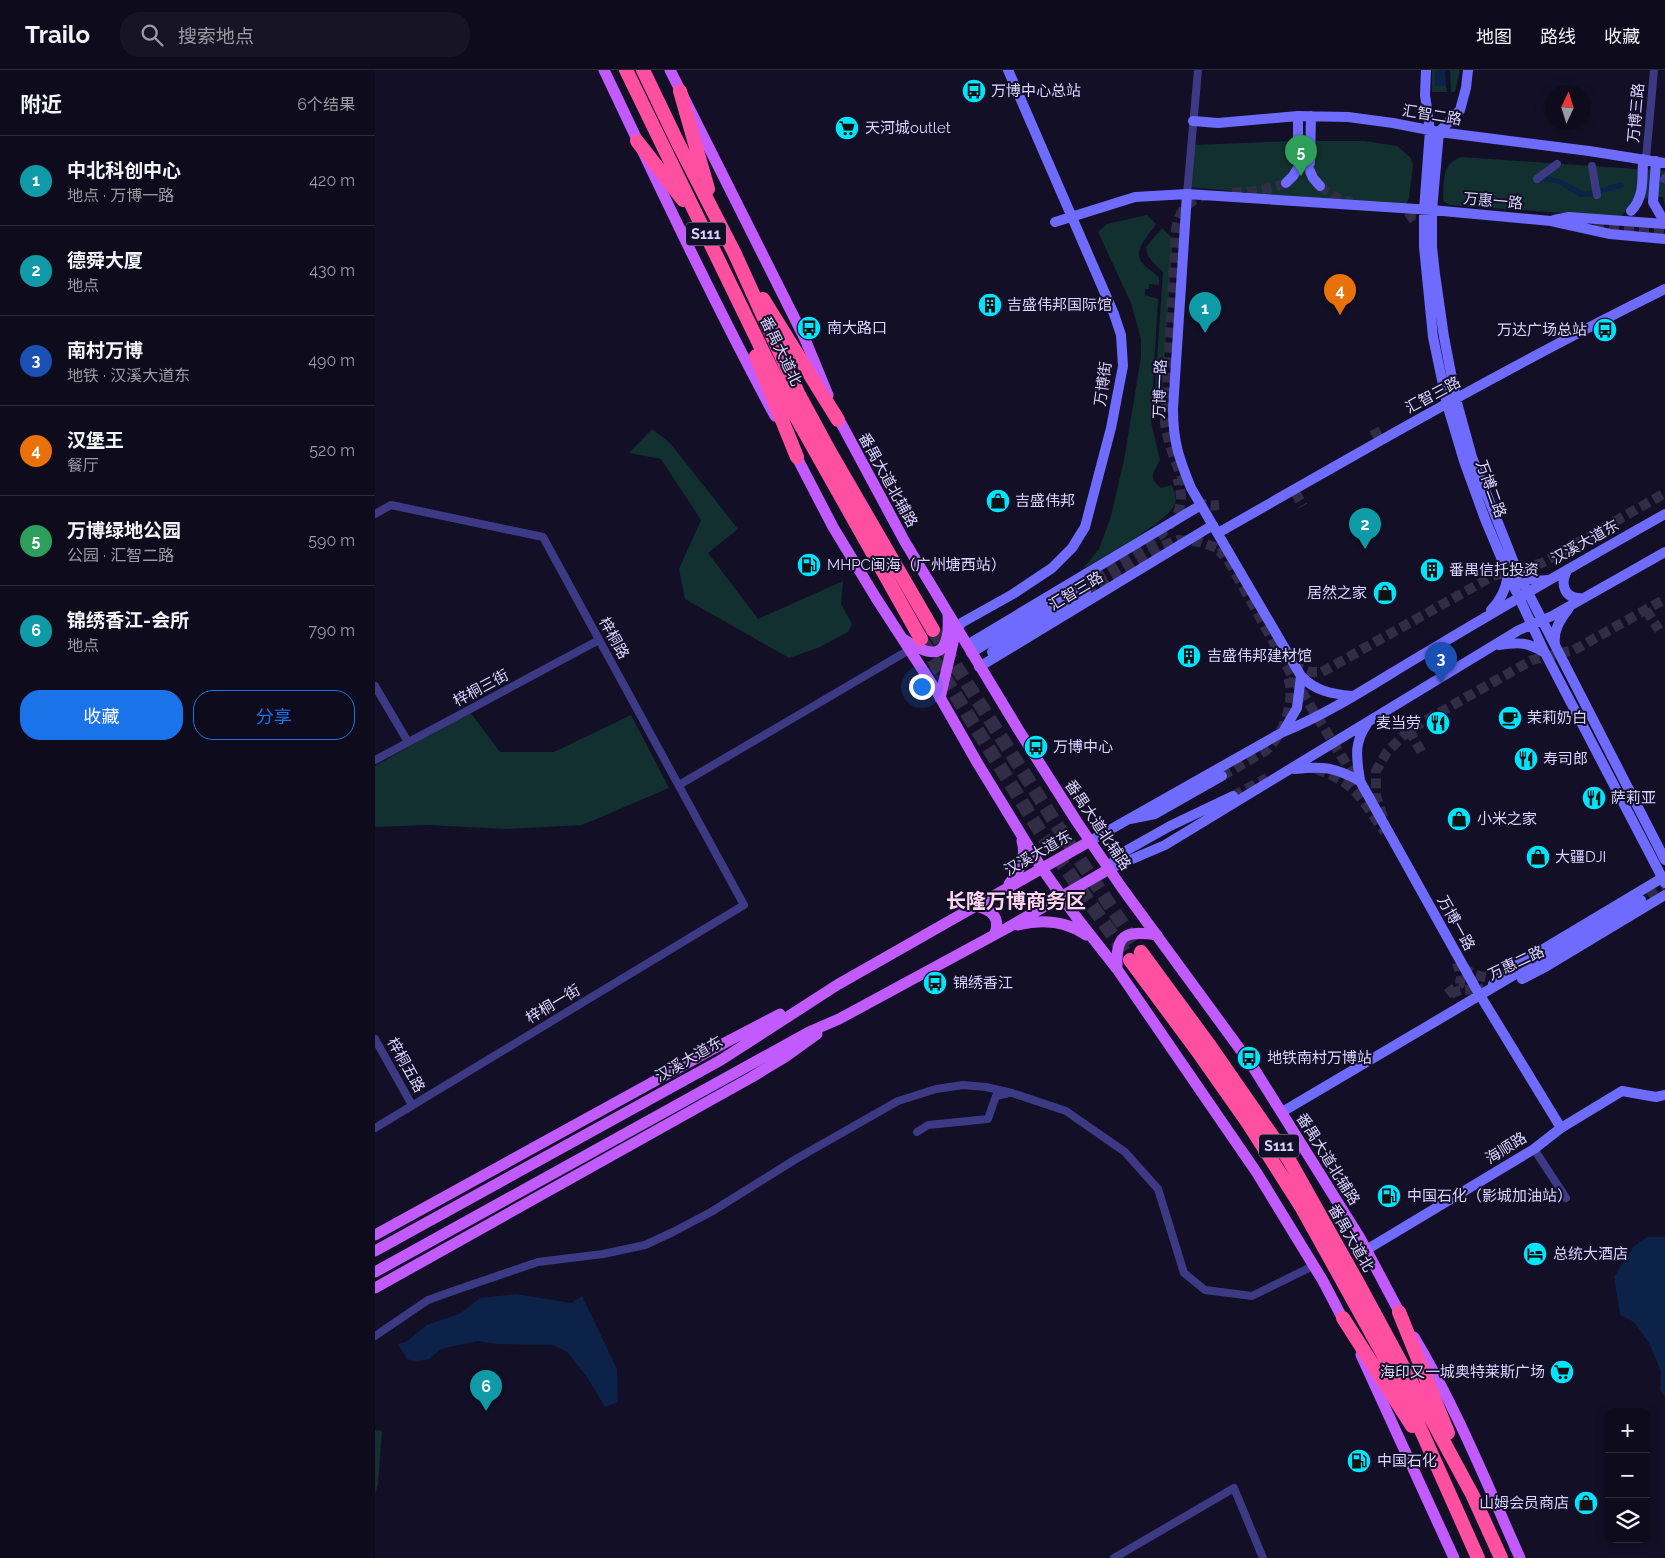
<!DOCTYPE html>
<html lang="zh">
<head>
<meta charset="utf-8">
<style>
  :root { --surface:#0e0b1c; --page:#171425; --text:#f1f3f6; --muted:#9b9ba3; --line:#2e2b3b; --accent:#1a73e8 }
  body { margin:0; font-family:Raleway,"Noto Sans SC",sans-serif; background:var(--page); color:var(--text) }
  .controls { position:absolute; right:15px; bottom:15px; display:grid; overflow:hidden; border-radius:10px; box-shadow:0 2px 12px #0003 }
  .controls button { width:45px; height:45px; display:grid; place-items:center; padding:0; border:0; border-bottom:1px solid var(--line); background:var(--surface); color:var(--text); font:25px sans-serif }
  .compass { position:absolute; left:1170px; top:15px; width:45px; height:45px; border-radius:50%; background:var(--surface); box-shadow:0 2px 12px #0003; rotate:4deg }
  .you { position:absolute; left:546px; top:616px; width:18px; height:18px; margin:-12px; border:4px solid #fff; border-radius:50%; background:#1a73e8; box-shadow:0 0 0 8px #1a73e833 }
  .badge { display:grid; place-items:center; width:32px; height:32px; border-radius:50%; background:var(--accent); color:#fff; font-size:16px; font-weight:700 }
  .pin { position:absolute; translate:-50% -41px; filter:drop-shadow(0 1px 2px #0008) }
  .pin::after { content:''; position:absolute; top:26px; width:18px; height:15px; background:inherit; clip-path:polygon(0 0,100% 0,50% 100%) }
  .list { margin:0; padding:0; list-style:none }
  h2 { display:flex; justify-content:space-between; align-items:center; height:65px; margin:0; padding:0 20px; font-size:21px }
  h2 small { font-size:16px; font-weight:400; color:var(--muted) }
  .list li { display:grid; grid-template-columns:32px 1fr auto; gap:15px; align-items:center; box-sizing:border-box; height:90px; padding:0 20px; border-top:1px solid var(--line) }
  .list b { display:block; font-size:19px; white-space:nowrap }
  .list p { margin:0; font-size:16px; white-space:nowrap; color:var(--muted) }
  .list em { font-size:16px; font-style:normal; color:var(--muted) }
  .actions { display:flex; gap:10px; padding:15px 20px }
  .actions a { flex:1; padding:11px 0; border:1px solid var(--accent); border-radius:20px; text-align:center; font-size:18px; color:var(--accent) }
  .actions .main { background:var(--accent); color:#fff }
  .icon { flex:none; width:28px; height:28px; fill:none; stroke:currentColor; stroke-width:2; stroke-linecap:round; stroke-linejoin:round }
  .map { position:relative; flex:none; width:1290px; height:1488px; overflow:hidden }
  header { display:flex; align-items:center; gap:30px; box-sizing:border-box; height:70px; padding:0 25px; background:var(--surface); border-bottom:1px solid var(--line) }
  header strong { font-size:24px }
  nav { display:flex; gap:28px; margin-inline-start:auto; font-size:18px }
  .search { width:350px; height:45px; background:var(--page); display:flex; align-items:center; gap:12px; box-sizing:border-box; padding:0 18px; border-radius:20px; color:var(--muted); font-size:19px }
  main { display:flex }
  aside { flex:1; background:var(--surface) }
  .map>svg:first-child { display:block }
  .green { fill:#12302f }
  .water { fill:#0c2248 }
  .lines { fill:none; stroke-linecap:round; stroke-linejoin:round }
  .secondary-tunnel { stroke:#312d47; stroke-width:10; stroke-dasharray:10 5; stroke-linecap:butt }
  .highway-tunnel { stroke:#312d47; stroke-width:14; stroke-dasharray:14 7; stroke-linecap:butt }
  .street { stroke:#3d3a85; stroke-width:8 }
  .secondary { stroke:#6f6bff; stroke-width:10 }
  .primary { stroke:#c25bff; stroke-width:11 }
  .highway { stroke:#ff4fa3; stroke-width:14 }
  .labels { text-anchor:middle; stroke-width:4; stroke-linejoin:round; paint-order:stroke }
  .shield { fill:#130f26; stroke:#9e99be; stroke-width:1 }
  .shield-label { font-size:14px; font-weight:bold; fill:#d9d4ff }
  .poi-label { font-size:15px; fill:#d9d4ff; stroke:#130f26; text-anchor:start }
  .street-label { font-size:15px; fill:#d9d4ff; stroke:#130f26 }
  .district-label { font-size:20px; font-weight:bold; fill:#ffd6f0; stroke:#130f26 }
</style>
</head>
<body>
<header>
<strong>Trailo</strong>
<div class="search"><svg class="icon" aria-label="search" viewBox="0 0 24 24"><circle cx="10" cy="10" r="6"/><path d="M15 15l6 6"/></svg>搜索地点</div>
<nav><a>地图</a><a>路线</a><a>收藏</a></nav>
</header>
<main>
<aside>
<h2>附近<small>6个结果</small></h2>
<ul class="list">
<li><span class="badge" style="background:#0f9aa8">1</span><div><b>中北科创中心</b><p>地点 · 万博一路</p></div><em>420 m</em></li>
<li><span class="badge" style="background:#0f9aa8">2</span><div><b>德舜大厦</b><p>地点</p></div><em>430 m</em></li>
<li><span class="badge" style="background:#1a4fb4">3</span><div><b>南村万博</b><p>地铁 · 汉溪大道东</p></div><em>490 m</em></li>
<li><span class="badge" style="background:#e8710a">4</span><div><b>汉堡王</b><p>餐厅</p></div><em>520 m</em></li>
<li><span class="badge" style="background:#2e9e5b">5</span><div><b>万博绿地公园</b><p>公园 · 汇智二路</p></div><em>590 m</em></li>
<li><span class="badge" style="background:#0f9aa8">6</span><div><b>锦绣香江-会所</b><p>地点</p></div><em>790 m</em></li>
</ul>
<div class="actions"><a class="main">收藏</a><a>分享</a></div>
</aside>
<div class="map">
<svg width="1290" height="1488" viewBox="0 0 1290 1488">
  <rect width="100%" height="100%" fill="#130f26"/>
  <!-- green -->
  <path class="green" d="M 1057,0 L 1061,0 L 1060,16 L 1071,16 L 1072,22 L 1057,22 Z
    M 1075,0 L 1085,0 L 1080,22 L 1076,22 Z
    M 918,71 L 990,71 L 1022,76 L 1035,87 L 1038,95 L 1034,128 L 1031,134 L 1026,137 L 815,117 L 819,75 Z
    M 1087,87 L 1290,101 L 1290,138 L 1288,127 C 1265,127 1261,131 1245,147 L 1074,135 L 1068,131 C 1069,114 1066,92 1087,87 Z
    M 772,145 L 781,154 C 774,165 755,182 769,195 C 774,200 780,202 784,208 L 784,215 L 774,214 L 774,219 L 770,219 L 770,225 L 783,229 L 776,352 L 785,390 C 778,404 773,407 786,418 L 797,415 C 799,421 802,428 800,434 C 791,454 727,487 707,500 L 724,479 L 736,446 L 749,390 L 766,287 L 766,269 L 756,233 L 723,162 L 732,154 Z
    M 787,158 L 798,169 L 786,334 L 779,333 L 788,202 C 780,194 772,189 771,177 Z
    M 277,359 L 295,373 L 363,459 L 333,483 L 383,549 L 468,511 L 466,534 L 477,554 L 473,562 L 445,577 L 414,588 L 310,529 L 304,499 L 326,450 L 286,389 L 254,383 Z
    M 95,642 L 125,682 L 179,682 L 256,645 L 294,718 L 207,755 L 132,759 L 52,755 L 0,757 L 0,696 Z
    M 0,1360 L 7,1361 L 3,1414 L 0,1424 Z"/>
  <!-- water -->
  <path class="water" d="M 1061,0 L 1070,0 L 1071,16 L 1060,16 Z
    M 1168,106 L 1185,109 L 1210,122 L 1218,121 L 1220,126 L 1205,127 L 1182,113 L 1165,110 Z
    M 1247,112 L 1249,117 L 1224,124 L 1223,119 Z
    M 1272,1167 L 1290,1167 L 1290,1327 L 1285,1320 L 1286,1301 L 1274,1273 L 1259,1252 L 1245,1245 L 1239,1207 L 1258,1177 Z
    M 141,1224 L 196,1233 L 207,1226 L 242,1299 L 243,1332 L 230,1337 L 212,1307 L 192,1282 L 178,1275 L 123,1274 L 102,1271 L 66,1279 L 54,1289 L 41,1292 L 32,1289 L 23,1274 L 31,1272 L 52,1255 L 86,1243 L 105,1228 Z"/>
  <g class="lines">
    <!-- secondary-tunnel -->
    <path class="secondary-tunnel" d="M 945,116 L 963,129 L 977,132
      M 857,123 C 876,122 893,120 911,113
      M 1032,149 L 1038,145 L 1056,145
      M 1219,158 L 1290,160
      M 999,359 L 1007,374
      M 810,414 C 801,394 794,376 790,354 L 801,159 C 804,140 813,131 831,125
      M 920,422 L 928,436
      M 822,430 C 829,436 835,436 844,435
      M 846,477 L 920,611 L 983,713
      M 1118,506 L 1123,499 L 1127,485
      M 707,515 C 724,504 740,494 756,484 C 786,466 817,448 802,408
      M 711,522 L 785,477 L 803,470 L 826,472 L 842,478 L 849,486
      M 1271,540 L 1284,560
      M 918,596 L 936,602 L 947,602 L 1118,506 L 1167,493 L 1290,423
      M 1034,660 L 1047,683
      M 941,699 C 952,703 964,708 973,715 C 986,724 999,748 1010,762
      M 847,706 L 890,681 C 909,666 922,628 912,605
      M 858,726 L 892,708
      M 1008,747 L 1001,726 L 1001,701 L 1012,682 L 1034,660 L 1157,590 L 1199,580 L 1290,529
      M 1260,833 L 1290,813
      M 1088,897 C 1100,907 1115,910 1130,907
      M 1072,924 L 1085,914 L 1086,907 L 1082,893
      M 1076,924 L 1085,920 L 1108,919"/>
    <!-- highway-tunnel -->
    <path class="highway-tunnel" d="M 558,560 L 683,757 L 766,882
      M 547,571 L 668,766 L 755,890"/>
    <!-- street -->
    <path class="street" d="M 1271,89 L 1279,0
      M 1217,96 L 1222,125
      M 1162,109 L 1182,94
      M 1289,109 L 1290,108
      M 812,124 L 823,0
      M 0,444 L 16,435 L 168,467 L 369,835 L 0,1058
      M 0,616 L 33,672
      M 0,690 L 224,570
      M 304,715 L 534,580
      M 0,969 L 37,1035
      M 542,1062 L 553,1055 L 613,1049 L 621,1026 L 634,1023
      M 1159,1079 L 1191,1128
      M 0,1266 L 53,1230 L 81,1220 L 163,1192 L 228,1184 L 270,1175 L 298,1162 L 336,1142 L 421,1089 L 523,1031 L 561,1019 L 588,1015 L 611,1017 L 637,1023 L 691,1041 L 750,1082 L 783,1119 L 809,1203 L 830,1220 L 877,1226 L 938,1196
      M 739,1488 L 859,1418 L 888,1488"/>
    <!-- secondary -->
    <path class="secondary" d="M 1051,0 L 1050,25 L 1055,60 L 1049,140 L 1049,177 L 1058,267 L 1072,334 L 1089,391 L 1110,449 L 1133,504 L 1170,583 L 1290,813
      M 1093,0 L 1091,18 L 1085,40 L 1064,62 L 1057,140 L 1057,177 L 1060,204 L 1069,267 L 1081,329 L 1097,387 L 1143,503 L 1290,790
      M 818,51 L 843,53 L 923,46 L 973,47 L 1018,53 L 1064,62 L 1214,81 L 1290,93
      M 923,91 L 923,46
      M 1281,91 L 1278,132 L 1286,146
      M 935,93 L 936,46
      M 935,101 L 938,108 L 945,116
      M 911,113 L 918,106 L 923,98
      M 812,124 L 798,339 C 798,372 804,388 816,418 L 926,606 C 940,621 957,624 977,626
      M 1256,141 C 1270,127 1267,107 1268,89
      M 1179,150 L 1194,147 L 1290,154
      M 680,152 L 760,127 L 812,124 L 1057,140 L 1176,151 L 1235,164 L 1290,169
      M 843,463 C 990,379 1138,294 1290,219
      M 1193,499 C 1184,514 1189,530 1209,528
      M 1143,503 L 1160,511 L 1173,510
      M 1116,540 C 1126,530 1131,519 1133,505
      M 582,557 L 588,552 L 638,524 L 677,498 L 697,478 L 710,457 L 736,358 L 748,296 L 746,265 L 739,244 L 633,0
      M 592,575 L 826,435
      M 1124,575 C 1144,572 1153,572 1170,583
      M 1180,575 C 1178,560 1185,550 1194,538
      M 617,582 L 711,522
      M 596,583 L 707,515
      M 604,597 L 838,455
      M 992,654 C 978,674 982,689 985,711 L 1100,917 L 1186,1058
      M 908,662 L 922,638 L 926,606
      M 920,699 C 949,696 959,697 985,711
      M 755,749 L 780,744 L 847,706
      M 715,771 L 908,662 C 958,642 1010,606 1057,579 C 1134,533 1212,488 1290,444
      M 734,799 L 790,775 L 1144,560 L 1177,546 L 1290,482
      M 734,799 L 740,789 L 747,783 L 795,756 L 858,726
      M 1147,909 L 1172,896 L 1290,825
      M 1118,914 L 1130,902 L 1287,808 L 1290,808
      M 907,1042 L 1266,830
      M 991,1180 L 1159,1079 L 1186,1058 L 1247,1021 L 1281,1027 L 1290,1025"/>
    <!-- primary -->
    <path class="primary" d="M 229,0 C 284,116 339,233 400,346
      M 295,0 L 430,269 L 453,325
      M 460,342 L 530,472 L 643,659 L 702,752 L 747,818 L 878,997 L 985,1168 L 1028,1249
      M 418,380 L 458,457 L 501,528 L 562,622 L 603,694 L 666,797 L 702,848 L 742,899 L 882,1103 L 948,1211 L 971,1255
      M 530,570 C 564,593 575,582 573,544
      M 565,628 L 580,564
      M 634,814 C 644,801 652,788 647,771
      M 601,836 C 615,840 626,846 620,863
      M 643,855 C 668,849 691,851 711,865
      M 742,899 C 741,865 748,860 782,865
      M 0,1165 L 338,979 L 405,944
      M 0,1181 L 346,990 L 462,915 L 715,771
      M 0,1202 L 434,962 L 464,949 L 632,858 L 734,799
      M 0,1218 L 377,1007 L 410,987 L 442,964
      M 1039,1267 C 1081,1337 1112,1414 1145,1488
      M 986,1285 L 1079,1488"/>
    <!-- highway -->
    <path class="highway" d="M 251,0 L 411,329 L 546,569
      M 268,0 L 302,71 L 360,184 L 423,323 L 455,382 L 558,560
      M 305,21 L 333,119
      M 262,71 L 308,130
      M 388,229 L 463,350
      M 381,286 L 422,387
      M 766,882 L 835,976 L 914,1090 L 983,1213 L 1098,1426 L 1126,1488
      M 755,890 L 821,979 L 873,1053 L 927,1138 L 1029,1322 L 1103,1488
      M 1024,1242 L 1073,1363
      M 968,1248 L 1037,1356"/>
  </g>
  <!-- icons -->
  <defs>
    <g id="bus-disc" transform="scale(1.25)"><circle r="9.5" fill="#00e5ff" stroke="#130f26"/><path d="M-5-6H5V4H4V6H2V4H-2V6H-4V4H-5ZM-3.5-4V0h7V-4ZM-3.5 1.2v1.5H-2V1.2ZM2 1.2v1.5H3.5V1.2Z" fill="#111"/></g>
    <g id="supermarket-disc" transform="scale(1.25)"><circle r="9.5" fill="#00e5ff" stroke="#130f26"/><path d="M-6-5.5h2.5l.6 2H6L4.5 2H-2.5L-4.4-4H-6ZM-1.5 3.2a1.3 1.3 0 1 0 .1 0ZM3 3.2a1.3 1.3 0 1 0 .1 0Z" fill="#111"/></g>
    <g id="building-disc" transform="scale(1.25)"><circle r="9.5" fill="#00e5ff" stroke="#130f26"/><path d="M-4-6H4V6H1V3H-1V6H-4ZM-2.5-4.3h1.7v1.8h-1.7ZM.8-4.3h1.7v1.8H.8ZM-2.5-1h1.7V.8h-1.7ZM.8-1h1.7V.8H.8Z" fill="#111"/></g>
    <g id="shop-disc" transform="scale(1.25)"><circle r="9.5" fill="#00e5ff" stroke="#130f26"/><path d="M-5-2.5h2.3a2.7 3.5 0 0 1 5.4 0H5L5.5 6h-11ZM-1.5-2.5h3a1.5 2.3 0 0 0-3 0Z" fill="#111"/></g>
    <g id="fuel-disc" transform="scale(1.25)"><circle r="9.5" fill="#00e5ff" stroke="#130f26"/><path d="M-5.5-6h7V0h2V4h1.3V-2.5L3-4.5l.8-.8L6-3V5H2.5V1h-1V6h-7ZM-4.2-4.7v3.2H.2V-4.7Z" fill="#111"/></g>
    <g id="cafe-disc" transform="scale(1.25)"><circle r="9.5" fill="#00e5ff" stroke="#130f26"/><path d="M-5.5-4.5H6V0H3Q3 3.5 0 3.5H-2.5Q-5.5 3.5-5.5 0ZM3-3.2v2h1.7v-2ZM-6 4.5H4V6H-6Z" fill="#111"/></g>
    <g id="restaurant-disc" transform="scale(1.25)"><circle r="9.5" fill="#00e5ff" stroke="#130f26"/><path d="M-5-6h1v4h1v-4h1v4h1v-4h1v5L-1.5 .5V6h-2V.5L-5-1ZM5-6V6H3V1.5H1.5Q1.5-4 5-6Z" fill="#111"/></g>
    <g id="hotel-disc" transform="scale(1.25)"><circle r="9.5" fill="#00e5ff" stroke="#130f26"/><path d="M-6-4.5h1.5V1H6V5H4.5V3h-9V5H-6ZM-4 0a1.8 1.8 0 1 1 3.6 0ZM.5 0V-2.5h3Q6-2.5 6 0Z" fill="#111"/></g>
  </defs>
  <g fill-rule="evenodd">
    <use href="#bus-disc" x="599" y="21"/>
    <use href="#supermarket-disc" x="472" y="58"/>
    <use href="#building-disc" x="615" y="235"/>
    <use href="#bus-disc" x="434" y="258"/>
    <use href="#bus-disc" x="1230" y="260"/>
    <use href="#shop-disc" x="623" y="431"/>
    <use href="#fuel-disc" x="434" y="495"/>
    <use href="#building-disc" x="1057" y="500"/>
    <use href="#shop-disc" x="1010" y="523"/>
    <use href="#building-disc" x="814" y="586"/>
    <use href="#cafe-disc" x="1135" y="648"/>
    <use href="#restaurant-disc" x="1063" y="653"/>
    <use href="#bus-disc" x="661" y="677"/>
    <use href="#restaurant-disc" x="1151" y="689"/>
    <use href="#restaurant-disc" x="1219" y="728"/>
    <use href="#shop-disc" x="1084" y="749"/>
    <use href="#shop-disc" x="1163" y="787"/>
    <use href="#bus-disc" x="560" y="913"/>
    <use href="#bus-disc" x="874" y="988"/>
    <use href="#fuel-disc" x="1014" y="1126"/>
    <use href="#hotel-disc" x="1160" y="1184"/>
    <use href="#supermarket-disc" x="1187" y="1302"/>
    <use href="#fuel-disc" x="984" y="1391"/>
    <use href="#shop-disc" x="1211" y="1433"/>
  </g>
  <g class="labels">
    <!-- shield labels -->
    <g class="shield">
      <rect x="311" y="152.5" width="40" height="23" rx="4"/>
      <rect x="884" y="1064.5" width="40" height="23" rx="4"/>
    </g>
    <g class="shield-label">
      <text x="331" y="169">S111</text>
      <text x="904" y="1081">S111</text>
    </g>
    <!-- poi labels -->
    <g class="poi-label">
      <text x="616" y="26">万博中心总站</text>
      <text x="490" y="63">天河城outlet</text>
      <text x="632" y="240">吉盛伟邦国际馆</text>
      <text x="452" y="263">南大路口</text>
      <text x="1212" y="265" text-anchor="end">万达广场总站</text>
      <text x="640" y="436">吉盛伟邦</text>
      <text x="452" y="500">MHPC闽海（广州塘西站）</text>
      <text x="1074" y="505">番禺信托投资</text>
      <text x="992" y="528" text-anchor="end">居然之家</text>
      <text x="832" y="591">吉盛伟邦建材馆</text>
      <text x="1152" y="653">茉莉奶白</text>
      <text x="1046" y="658" text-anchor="end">麦当劳</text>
      <text x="678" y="682">万博中心</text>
      <text x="1168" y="694">寿司郎</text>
      <text x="1236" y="733">萨莉亚</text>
      <text x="1102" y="754">小米之家</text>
      <text x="1180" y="792">大疆DJI</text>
      <text x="578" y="918">锦绣香江</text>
      <text x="892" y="993">地铁南村万博站</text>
      <text x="1032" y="1131">中国石化（影城加油站）</text>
      <text x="1178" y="1189">总统大酒店</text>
      <text x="1170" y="1307" text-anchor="end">海印又一城奥特莱斯广场</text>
      <text x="1002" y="1396">中国石化</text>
      <text x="1194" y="1438" text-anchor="end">山姆会员商店</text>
    </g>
    <!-- street labels -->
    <g class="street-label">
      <text transform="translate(1261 43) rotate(-85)" y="5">万博三路</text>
      <text transform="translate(1057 45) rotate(9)" y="5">汇智二路</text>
      <text transform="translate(1118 131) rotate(5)" y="5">万惠一路</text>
      <text transform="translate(406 281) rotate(64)" y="5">番禺大道北</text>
      <text transform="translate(728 314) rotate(-82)" y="5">万博街</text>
      <text transform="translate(785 319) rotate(-88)" y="5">万博一路</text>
      <text transform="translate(1058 325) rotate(-28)" y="5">汇智三路</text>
      <text transform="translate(513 410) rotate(61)" y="5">番禺大道北辅路</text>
      <text transform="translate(1116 419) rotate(70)" y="5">万博二路</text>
      <text transform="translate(1210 472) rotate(-29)" y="5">汉溪大道东</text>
      <text transform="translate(701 521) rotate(-31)" y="5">汇智三路</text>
      <text transform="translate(239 568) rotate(61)" y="5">梓桐路</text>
      <text transform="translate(106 618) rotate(-28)" y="5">梓桐三街</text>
      <text transform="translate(723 755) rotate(56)" y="5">番禺大道北辅路</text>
      <text transform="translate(663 783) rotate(-30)" y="5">汉溪大道东</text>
      <text transform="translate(1081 853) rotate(61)" y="5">万博一路</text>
      <text transform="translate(1141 893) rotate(-25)" y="5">万惠二路</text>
      <text transform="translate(178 934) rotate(-31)" y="5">梓桐一街</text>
      <text transform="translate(314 989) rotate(-30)" y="5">汉溪大道东</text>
      <text transform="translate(31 995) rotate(61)" y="5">梓桐五路</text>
      <text transform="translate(1131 1078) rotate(-32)" y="5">海顺路</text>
      <text transform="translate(953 1089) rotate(58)" y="5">番禺大道北辅路</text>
      <text transform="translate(976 1168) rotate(60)" y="5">番禺大道北</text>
    </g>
    <!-- district labels -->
    <g class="district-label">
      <text x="641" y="838">长隆万博商务区</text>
    </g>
  </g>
</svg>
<div class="controls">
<button>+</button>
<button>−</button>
<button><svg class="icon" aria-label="layers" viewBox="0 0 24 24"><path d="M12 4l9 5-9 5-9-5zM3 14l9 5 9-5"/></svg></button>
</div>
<svg class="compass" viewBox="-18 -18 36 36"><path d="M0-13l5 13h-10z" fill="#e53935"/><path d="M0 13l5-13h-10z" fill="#9b9ba3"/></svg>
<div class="you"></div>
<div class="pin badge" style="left:830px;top:263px;background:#0f9aa8">1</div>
<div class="pin badge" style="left:990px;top:479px;background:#0f9aa8">2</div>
<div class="pin badge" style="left:1066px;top:613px;background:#1a4fb4">3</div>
<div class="pin badge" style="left:965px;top:245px;background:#e8710a">4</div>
<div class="pin badge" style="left:926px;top:106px;background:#2e9e5b">5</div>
<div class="pin badge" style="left:111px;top:1341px;background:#0f9aa8">6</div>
</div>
</main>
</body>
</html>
